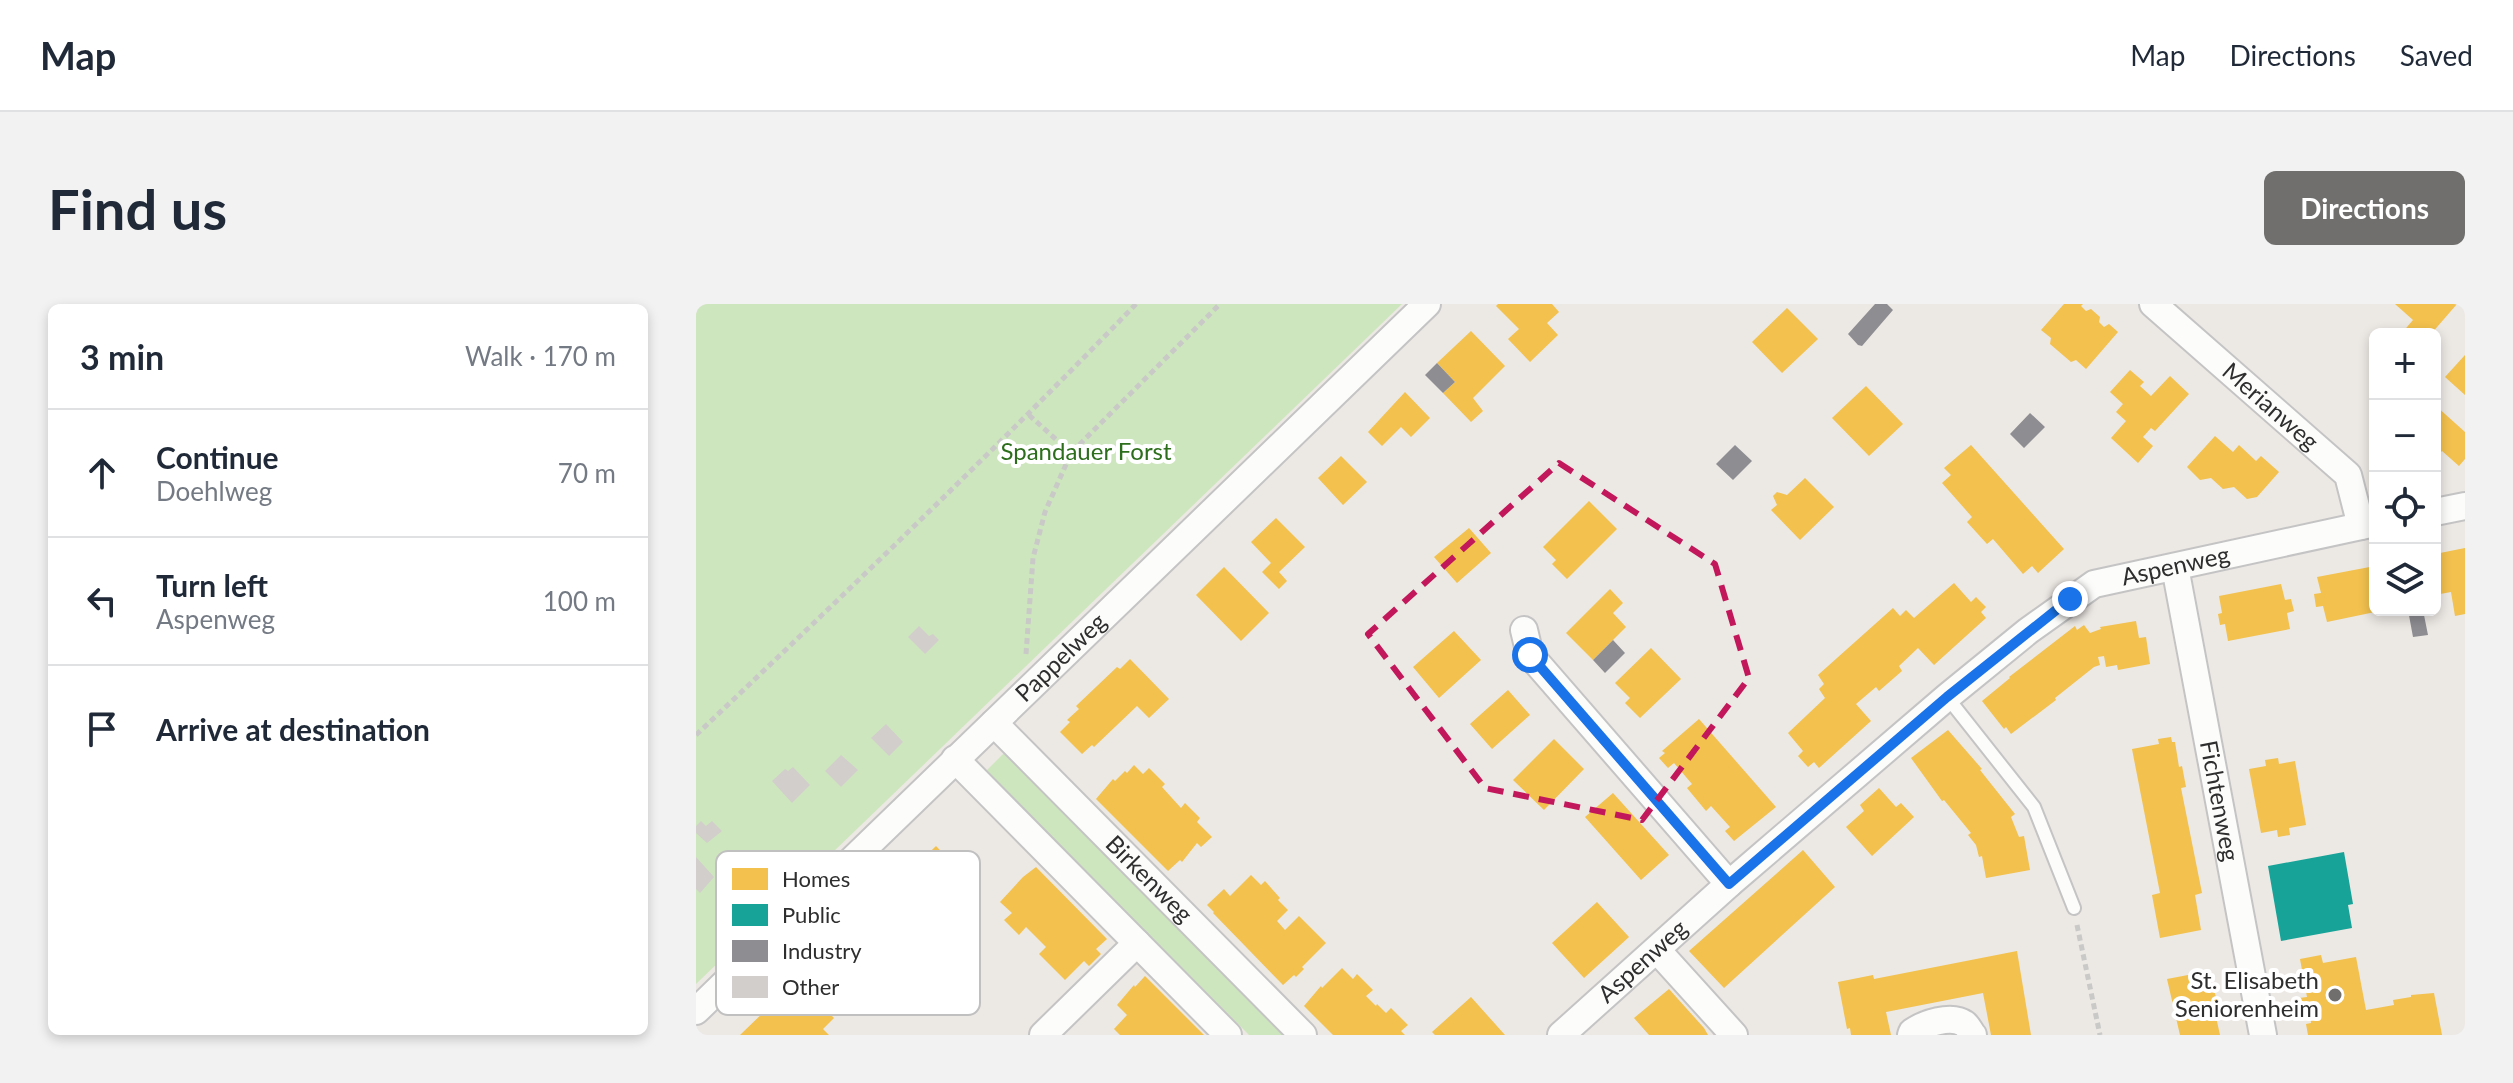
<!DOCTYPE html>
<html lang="en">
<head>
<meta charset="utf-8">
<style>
  :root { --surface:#fff; --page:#f2f2f3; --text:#1f2937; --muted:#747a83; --line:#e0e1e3; --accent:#706f6e }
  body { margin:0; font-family:Lato,sans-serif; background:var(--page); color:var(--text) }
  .controls { position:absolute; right:24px; top:24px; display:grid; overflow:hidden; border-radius:12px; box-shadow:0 4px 12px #0003 }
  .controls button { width:72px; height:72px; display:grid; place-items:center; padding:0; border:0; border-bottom:2px solid var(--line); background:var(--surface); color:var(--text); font:40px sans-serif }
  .stop { position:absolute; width:24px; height:24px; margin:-18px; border:6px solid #1a73e8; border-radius:50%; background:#fff }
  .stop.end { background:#1a73e8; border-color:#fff; box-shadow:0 2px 8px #0008 }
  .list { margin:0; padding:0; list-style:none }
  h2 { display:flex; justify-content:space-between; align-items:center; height:104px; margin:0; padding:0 32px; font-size:34px }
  h2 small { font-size:26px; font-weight:400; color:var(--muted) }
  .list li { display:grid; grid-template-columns:52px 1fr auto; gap:24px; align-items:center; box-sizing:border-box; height:128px; padding:0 32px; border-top:2px solid var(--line) }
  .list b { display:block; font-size:30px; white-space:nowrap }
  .list p { margin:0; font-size:26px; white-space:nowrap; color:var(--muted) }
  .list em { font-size:26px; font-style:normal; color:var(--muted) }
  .icon { flex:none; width:44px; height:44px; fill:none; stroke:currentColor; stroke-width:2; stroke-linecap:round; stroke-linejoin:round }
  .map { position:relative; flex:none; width:1769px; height:731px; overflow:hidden; border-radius:12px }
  header { display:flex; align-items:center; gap:48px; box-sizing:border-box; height:112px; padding:0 40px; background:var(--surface); border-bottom:2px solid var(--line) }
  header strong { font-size:38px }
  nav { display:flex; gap:44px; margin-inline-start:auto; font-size:28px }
  .intro { display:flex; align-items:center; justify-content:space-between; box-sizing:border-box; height:192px; padding:0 48px }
  h1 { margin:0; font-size:56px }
  .button { padding:20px 36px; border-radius:12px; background:var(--accent); color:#fff; font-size:28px; font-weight:700 }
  main { display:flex; gap:48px; padding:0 48px }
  aside { flex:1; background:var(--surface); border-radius:12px; box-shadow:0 4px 12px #0003 }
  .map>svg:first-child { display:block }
  .green { fill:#cee6be }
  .homes { fill:#f2c14e }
  .public { fill:#17a398 }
  .industry { fill:#8d8d92 }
  .building { fill:#d1cecb }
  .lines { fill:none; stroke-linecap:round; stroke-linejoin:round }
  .service-casing { stroke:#c5c4c5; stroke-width:16 }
  .minor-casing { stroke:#c5c4c5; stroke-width:30 }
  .path { stroke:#c9c9c8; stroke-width:5; stroke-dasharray:6 4; stroke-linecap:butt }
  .service { stroke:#fcfcfb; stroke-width:12 }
  .minor { stroke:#fcfcfb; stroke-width:26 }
  .route { stroke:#1a73e8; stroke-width:10 }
  .marked { fill:none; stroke:#c2185b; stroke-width:6; stroke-dasharray:16 10; stroke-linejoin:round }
  .poi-dot { fill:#706f6e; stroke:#fff; stroke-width:3 }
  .labels { text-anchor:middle; stroke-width:8; stroke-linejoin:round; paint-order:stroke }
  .street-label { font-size:24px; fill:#2e2e2e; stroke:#fff }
  .park-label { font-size:24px; fill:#2c6e1b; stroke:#fff }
  .poi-label { font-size:24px; fill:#2e2e2e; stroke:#fff; text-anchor:end }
  .key { fill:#fff; stroke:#c0c0c0; stroke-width:2 }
  .key-label { font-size:22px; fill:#2e2e2e }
</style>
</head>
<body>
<header>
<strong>Map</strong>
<nav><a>Map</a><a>Directions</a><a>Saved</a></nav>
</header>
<div class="intro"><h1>Find us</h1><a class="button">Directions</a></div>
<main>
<aside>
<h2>3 min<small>Walk · 170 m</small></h2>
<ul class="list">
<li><svg class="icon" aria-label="ahead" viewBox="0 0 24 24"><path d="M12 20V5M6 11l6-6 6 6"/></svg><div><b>Continue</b><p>Doehlweg</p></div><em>70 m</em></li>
<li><svg class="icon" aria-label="left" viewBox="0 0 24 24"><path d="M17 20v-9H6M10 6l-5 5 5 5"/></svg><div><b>Turn left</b><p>Aspenweg</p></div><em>100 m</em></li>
<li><svg class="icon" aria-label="arrive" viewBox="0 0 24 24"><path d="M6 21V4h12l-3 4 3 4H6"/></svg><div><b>Arrive at destination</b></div></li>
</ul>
</aside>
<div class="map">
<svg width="1769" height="731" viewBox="0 0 1769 731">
  <rect width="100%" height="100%" fill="#ece8e4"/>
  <!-- green -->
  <path class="green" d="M 0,0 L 706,0 L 0,680 Z
    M 310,447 L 592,731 L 553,731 L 290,467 Z"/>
  <!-- homes -->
  <path class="homes" d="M 802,0 L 856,0 L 863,8 L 851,19 L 862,31 L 834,58 L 812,35 L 823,25 L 800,2 Z
    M 1368,0 L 1387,0 L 1385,2 L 1390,7 L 1395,5 L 1404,13 L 1403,18 L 1408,23 L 1413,20 L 1422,28 L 1390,65 L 1380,56 L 1375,58 L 1354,40 L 1355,34 L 1345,26 Z
    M 1699,0 L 1761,0 L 1735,30 L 1705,30 L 1717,16 Z
    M 1091,4 L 1122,35 L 1086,69 L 1056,38 Z
    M 775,27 L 809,62 L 777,94 L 787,107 L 775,118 L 747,89 L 759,78 L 741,59 Z
    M 1769,51 L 1769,91 L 1749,73 Z
    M 1434,66 L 1448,78 L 1444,82 L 1455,92 L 1474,72 L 1493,90 L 1459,127 L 1455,124 L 1447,133 L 1457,142 L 1442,159 L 1415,134 L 1430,117 L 1420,108 L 1427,100 L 1414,88 Z
    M 1170,82 L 1207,120 L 1173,152 L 1136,114 Z
    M 709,88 L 734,114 L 715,133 L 705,123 L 686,142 L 672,128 Z
    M 1739,101 L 1769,128 L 1769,155 L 1763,162 L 1746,147 L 1739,155 Z
    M 1519,132 L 1537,148 L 1543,141 L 1560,157 L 1565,152 L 1583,168 L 1561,193 L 1551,195 L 1538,183 L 1527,185 L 1515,174 L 1504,176 L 1491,163 Z
    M 1275,141 L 1368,245 L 1342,269 L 1336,262 L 1327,270 L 1297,235 L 1291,240 L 1271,218 L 1276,213 L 1246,179 L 1255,171 L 1248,164 Z
    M 645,152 L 671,178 L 647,201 L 622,174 Z
    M 1109,174 L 1138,203 L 1104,236 L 1075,206 L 1081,201 L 1077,192 L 1081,188 L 1091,191 Z
    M 893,197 L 921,225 L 871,275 L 856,260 L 860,256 L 847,243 Z
    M 580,214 L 609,243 L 583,268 L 591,277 L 583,285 L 566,268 L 575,259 L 555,238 Z
    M 773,224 L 795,249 L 761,279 L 738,253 Z
    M 1769,244 L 1769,310 L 1759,312 L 1755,288 L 1739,291 L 1739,250 Z
    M 1679,262 L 1679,308 L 1631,318 L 1627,302 L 1620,303 L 1618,290 L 1625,289 L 1621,273 Z
    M 528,263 L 573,309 L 545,337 L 500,291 Z
    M 1258,279 L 1275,298 L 1280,293 L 1290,303 L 1285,308 L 1290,314 L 1238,361 L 1222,344 L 1203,362 L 1206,367 L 1183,387 L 1180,383 L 1160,400 L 1175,417 L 1123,464 L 1118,458 L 1112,463 L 1102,452 L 1107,447 L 1092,429 L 1129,394 L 1123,385 L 1128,380 L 1122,371 L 1197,304 L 1204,312 L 1210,306 L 1218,314 Z
    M 1585,280 L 1589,296 L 1595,295 L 1598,307 L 1591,309 L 1594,325 L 1532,337 L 1529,320 L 1524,321 L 1522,310 L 1526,309 L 1523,292 Z
    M 914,285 L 927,299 L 917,309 L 930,323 L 897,356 L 870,329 Z
    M 1440,317 L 1443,334 L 1450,333 L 1454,360 L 1422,366 L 1421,361 L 1410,363 L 1408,352 L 1402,353 L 1404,361 L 1398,363 L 1359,394 L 1360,396 L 1315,430 L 1310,423 L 1308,425 L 1286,397 L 1314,374 L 1313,373 L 1379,322 L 1381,326 L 1388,321 L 1394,329 L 1405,325 L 1404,323 Z
    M 758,327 L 785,356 L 743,394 L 717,363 Z
    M 955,344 L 985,375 L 944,414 L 929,399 L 934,394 L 919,379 Z
    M 434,355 L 473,395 L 453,414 L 441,402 L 398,443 L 396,441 L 386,450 L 364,428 L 374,418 L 371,416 L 383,405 L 380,402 L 421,363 L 424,365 Z
    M 812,386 L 834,411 L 796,445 L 774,420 Z
    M 1003,415 L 1080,503 L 1038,537 L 1029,527 L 1034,523 L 1015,502 L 1010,507 L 991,484 L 996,480 L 978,459 L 972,464 L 963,454 L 969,449 L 966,447 Z
    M 1252,426 L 1286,465 L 1284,466 L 1319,510 L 1315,513 L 1323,533 L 1328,532 L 1334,566 L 1290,574 L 1286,552 L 1283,553 L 1280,541 L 1272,531 L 1275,529 L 1248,496 L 1246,497 L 1215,454 Z
    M 1475,433 L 1476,438 L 1479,438 L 1483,463 L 1486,462 L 1490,483 L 1485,484 L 1506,589 L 1499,591 L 1505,626 L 1464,634 L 1456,591 L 1464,589 L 1436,445 L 1463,440 L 1462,435 Z
    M 858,435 L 888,465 L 848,506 L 817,476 Z
    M 1582,454 L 1583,460 L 1599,457 L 1610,521 L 1593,524 L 1594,531 L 1582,533 L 1581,526 L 1565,529 L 1553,465 L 1570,462 L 1569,456 Z
    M 438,461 L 447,470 L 453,464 L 469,480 L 466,483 L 485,504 L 489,499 L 504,514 L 501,518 L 516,533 L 505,543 L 501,539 L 486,558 L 484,556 L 472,567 L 400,495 L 417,475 L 419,477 L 429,467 L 431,469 Z
    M 1183,484 L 1200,503 L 1205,499 L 1218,513 L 1176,552 L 1150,523 L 1168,507 L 1164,501 Z
    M 917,489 L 973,551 L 945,576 L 889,513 Z
    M 240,542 L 274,577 L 264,588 L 271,596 L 256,611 L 251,606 L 241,616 L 203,578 Z
    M 1107,546 L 1139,583 L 1028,684 L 993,647 Z
    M 340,563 L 411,635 L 400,645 L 405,650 L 393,662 L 388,657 L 369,676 L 343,650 L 350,643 L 330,623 L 323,631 L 308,616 L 316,609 L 304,598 L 327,573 Z
    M 555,571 L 565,581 L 569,577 L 584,594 L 582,596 L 592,606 L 581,617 L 589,626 L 603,612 L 630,639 L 606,663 L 608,665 L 600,673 L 598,671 L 587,681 L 517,609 L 518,608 L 511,601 L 528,585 L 534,592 Z
    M 901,598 L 933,633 L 888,674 L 856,639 Z
    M 1321,647 L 1335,731 L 1295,731 L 1287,689 L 1190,708 L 1195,731 L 1155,731 L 1154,724 L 1151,725 L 1142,678 L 1177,671 L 1178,675 Z
    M 1625,651 L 1627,659 L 1660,653 L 1670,706 L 1698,701 L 1697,696 L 1715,693 L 1715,691 L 1738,689 L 1746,731 L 1612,731 L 1610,720 L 1615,719 L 1614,711 L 1607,712 L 1603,694 L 1611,693 L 1604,655 Z
    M 646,664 L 657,675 L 661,670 L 677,686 L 670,692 L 680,702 L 681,700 L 690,709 L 695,704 L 712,721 L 705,727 L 709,731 L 637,731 L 608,702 L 625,682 L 626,684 Z
    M 1513,667 L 1525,712 L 1520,713 L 1524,731 L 1484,731 L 1471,675 Z
    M 449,672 L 508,731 L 424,731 L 418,725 L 431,711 L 421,701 L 438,681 L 439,683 Z
    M 101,676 L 121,693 L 119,695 L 138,714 L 127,725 L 133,731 L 44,731 Z
    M 973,685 L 1008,724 L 1012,731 L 953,731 L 938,714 Z
    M 775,693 L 809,731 L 739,731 L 736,728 Z"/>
  <!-- public -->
  <path class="public" d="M 1648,548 L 1657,600 L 1652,601 L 1656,624 L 1585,637 L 1572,562 Z"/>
  <!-- industry -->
  <path class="industry" d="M 1179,0 L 1191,0 L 1197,6 L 1166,42 L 1162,41 L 1152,30 Z
    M 741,59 L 759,78 L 747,89 L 729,71 Z
    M 1334,109 L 1349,123 L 1328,144 L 1314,130 Z
    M 1039,141 L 1056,157 L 1037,176 L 1020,160 Z
    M 1712,306 L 1727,306 L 1732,331 L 1717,333 Z
    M 917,336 L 929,349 L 909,369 L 897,356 Z"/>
  <!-- building -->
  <path class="building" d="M 223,322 L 233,332 L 237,330 L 243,336 L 229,350 L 212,333 Z
    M 190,420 L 207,438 L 193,452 L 175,434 Z
    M 145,451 L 162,466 L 145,483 L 129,467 Z
    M 97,463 L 114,481 L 96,499 L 76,477 L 89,465 L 92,467 Z
    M 5,517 L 10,522 L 16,517 L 26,527 L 11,539 L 0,529 L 0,522 Z
    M 0,553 L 18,573 L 4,589 L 0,585 Z"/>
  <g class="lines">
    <!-- service casing -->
    <g class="service-casing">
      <path id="service" d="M 1251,393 L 1338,503 L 1378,604"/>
    </g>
    <!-- minor casing -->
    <g class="minor-casing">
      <g id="minor">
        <path id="s1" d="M 1457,0 L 1652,171 L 1665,222"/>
        <path d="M 1739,208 L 1769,202"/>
        <path id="s2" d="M 1479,263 L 1567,731"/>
        <path d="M 828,326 L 834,351 L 1033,580"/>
        <path id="s3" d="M 298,419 L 607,731"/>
        <path d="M 259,455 L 532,731"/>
        <path d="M 961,646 L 1038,731"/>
        <path id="s4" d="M 0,707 L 731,0"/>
        <path d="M 347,731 L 441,639"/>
        <path id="s5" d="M 865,731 L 1033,580 L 1251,393 L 1332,327 L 1398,280 L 1679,219"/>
        <path d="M 1215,731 L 1216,728 C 1228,720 1255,710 1269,720 C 1271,721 1275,729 1277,731"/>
      </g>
    </g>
    <!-- path -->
    <path class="path" d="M 333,111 L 375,149
      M 330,350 L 337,254 L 349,208 L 375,149 L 524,0
      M 0,431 C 149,290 297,148 440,0
      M 1381,621 L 1404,731"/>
    <!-- service -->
    <use href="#service" class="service"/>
    <!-- minor -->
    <use href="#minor" class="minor"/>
  </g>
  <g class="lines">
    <!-- route -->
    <path class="route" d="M 834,351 L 1033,580 L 1251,393 L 1374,295"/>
  </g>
  <!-- marked area -->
  <path class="marked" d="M 863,159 L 1019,260 L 1053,374 L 946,516 L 789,484 L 672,330 Z"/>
  <!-- markers -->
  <circle class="poi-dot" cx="1639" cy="691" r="8"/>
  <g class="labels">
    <!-- street labels -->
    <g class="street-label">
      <text dy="8" stroke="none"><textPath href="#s1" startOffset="156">Merianweg</textPath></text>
      <text dy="8" stroke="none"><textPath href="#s5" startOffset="782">Aspenweg</textPath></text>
      <text dy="8" stroke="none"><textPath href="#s4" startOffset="508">Pappelweg</textPath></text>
      <text dy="8" stroke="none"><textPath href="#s2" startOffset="238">Fichtenweg</textPath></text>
      <text dy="8" stroke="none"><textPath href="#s3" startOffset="220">Birkenweg</textPath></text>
      <text dy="8" stroke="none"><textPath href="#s5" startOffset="110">Aspenweg</textPath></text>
    </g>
    <!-- park labels -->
    <g class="park-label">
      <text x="390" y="156">Spandauer Forst</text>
    </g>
    <!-- poi labels -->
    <g class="poi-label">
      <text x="1623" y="685">St. Elisabeth<tspan x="1623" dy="28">Seniorenheim</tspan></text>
    </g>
  </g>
  <!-- legend -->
  <rect x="20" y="547" width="264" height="164" rx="12" class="key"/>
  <rect x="36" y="564" width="36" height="22" fill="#f2c14e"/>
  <rect x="36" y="600" width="36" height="22" fill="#17a398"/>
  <rect x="36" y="636" width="36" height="22" fill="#8d8d92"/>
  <rect x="36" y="672" width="36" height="22" fill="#d1cecb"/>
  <g class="key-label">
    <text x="86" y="583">Homes</text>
    <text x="86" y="619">Public</text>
    <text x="86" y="655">Industry</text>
    <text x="86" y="691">Other</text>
  </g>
</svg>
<div class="controls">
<button>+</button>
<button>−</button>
<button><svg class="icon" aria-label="locate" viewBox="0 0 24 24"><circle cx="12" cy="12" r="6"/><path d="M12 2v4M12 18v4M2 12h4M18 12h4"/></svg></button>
<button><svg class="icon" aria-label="layers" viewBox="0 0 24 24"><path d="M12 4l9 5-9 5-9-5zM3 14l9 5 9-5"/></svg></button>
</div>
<div class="stop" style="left:834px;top:351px"></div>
<div class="stop end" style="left:1374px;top:295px"></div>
</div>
</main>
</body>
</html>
